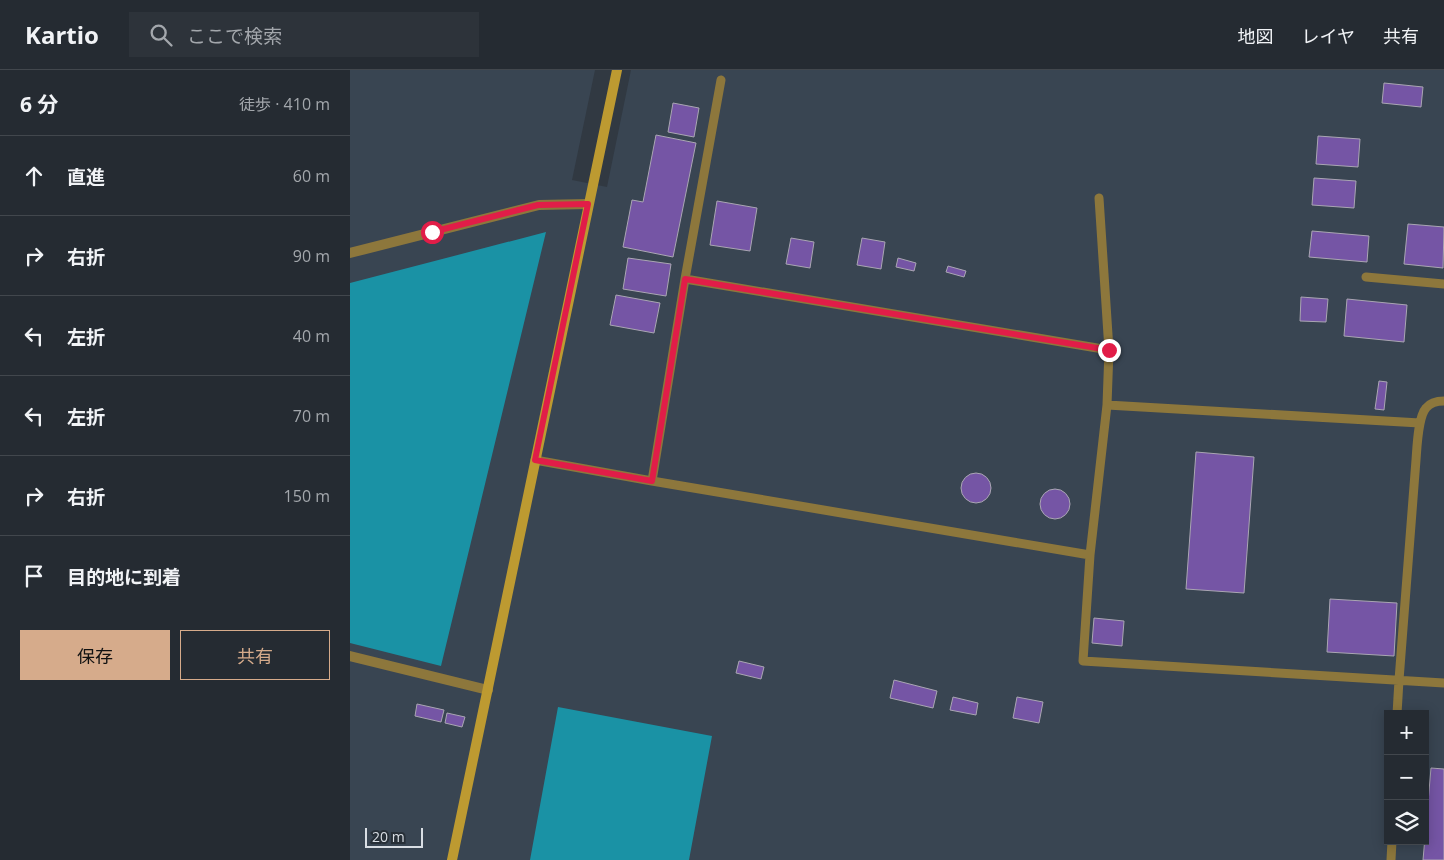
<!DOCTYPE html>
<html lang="ja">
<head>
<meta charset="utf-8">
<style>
  :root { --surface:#252b32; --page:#2d333a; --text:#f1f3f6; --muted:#a3a7ac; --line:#42474d; --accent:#d6ab8b }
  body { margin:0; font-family:"Open Sans","Noto Sans JP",sans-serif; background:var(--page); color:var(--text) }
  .controls { position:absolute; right:15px; bottom:15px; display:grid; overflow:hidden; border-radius:0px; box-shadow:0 2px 12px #0003 }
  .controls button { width:45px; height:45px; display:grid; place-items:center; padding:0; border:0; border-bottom:1px solid var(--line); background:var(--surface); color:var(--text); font:25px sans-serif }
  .scale { position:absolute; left:15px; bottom:12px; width:58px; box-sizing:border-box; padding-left:5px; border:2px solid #d9dee4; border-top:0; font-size:14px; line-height:18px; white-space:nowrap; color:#d9dee4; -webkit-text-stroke:4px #272f37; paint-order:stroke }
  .stop { position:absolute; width:15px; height:15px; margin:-11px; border:4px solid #e11d48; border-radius:50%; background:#fff }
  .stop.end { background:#e11d48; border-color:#fff; box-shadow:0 1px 5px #0008 }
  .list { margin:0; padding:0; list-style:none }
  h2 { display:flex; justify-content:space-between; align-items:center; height:65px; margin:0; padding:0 20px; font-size:21px }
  h2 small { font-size:16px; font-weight:400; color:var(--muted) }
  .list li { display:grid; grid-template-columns:32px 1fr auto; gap:15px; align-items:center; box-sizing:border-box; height:80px; padding:0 20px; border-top:1px solid var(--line) }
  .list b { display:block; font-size:19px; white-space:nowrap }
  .list em { font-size:16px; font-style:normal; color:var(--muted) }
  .actions { display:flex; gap:10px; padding:15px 20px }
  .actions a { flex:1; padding:11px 0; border:1px solid var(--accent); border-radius:0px; text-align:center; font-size:18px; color:var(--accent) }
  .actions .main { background:var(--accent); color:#111 }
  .icon { flex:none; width:28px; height:28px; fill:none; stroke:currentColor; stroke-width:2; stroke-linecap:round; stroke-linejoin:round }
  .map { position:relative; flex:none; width:1094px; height:790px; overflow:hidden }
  header { display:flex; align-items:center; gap:30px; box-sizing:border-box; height:70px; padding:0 25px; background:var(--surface); border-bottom:1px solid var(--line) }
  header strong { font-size:24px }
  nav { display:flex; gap:28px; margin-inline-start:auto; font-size:18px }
  .search { width:350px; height:45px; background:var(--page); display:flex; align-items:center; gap:12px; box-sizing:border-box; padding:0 18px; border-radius:0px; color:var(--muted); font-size:19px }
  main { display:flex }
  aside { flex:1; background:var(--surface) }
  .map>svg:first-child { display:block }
  .built { fill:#394552; fill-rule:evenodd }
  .water { fill:#1a92a5 }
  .building { fill:#7555a5; stroke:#aaa6b3 }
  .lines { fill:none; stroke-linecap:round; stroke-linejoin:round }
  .lane { stroke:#8d773c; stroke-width:9 }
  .street { stroke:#8d773c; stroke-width:10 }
  .secondary { stroke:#bd9a31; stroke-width:10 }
  .route { stroke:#e11d48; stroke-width:6 }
</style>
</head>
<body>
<header>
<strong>Kartio</strong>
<div class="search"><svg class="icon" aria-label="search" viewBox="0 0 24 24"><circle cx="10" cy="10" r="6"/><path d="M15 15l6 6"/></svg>ここで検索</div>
<nav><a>地図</a><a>レイヤ</a><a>共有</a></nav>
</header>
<main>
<aside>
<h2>6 分<small>徒歩 · 410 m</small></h2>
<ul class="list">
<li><svg class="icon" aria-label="ahead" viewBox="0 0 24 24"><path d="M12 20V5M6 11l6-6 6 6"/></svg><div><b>直進</b></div><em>60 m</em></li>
<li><svg class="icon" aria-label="right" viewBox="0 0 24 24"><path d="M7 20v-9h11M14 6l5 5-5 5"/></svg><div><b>右折</b></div><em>90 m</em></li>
<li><svg class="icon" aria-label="left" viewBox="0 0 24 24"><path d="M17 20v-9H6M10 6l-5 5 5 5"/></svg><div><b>左折</b></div><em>40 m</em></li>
<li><svg class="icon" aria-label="left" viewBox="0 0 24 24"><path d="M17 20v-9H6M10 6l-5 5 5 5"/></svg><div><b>左折</b></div><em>70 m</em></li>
<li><svg class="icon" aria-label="right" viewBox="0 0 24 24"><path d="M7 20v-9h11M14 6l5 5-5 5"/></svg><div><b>右折</b></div><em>150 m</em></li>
<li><svg class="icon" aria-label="arrive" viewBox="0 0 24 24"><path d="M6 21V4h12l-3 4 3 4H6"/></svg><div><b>目的地に到着</b></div></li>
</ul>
<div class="actions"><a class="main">保存</a><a>共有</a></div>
</aside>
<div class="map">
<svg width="1094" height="790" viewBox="0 0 1094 790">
  <rect width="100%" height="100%" fill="#313942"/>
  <!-- built -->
  <path class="built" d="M 0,0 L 245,0 L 222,110 L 257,117 L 281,0 L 1094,0 L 1094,790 L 0,790 ZM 1038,644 L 1075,644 L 1075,771 L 1038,771 Z"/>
  <!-- water -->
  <path class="water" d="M 196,162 L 91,596 L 0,573 L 0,213 Z
    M 208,637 L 362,666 L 339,790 L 180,790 Z"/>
  <!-- building -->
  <path class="building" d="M 1034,13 L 1073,17 L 1071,37 L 1032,33 Z
    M 323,33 L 349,38 L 344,67 L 318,62 Z
    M 306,65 L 346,73 L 323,187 L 273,177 L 282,130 L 293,132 Z
    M 968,66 L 1010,69 L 1008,97 L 966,94 Z
    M 964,108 L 1006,111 L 1004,138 L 962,135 Z
    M 367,131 L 407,138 L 400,181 L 360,175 Z
    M 1058,154 L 1094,157 L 1093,198 L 1054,194 Z
    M 962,161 L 1019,166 L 1017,192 L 959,187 Z
    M 441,168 L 464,172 L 460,198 L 436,194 Z
    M 512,168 L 535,172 L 531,199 L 507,195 Z
    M 278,188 L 321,194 L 316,226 L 273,219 Z
    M 548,188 L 566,193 L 564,201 L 546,197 Z
    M 598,196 L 616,201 L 614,207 L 596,202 Z
    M 266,225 L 310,233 L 304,263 L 260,255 Z
    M 951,227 L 978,229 L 976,252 L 950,251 Z
    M 997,229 L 1057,235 L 1054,272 L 994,266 Z
    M 1029,311 L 1037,312 L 1034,340 L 1025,339 Z
    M 846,382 L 904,387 L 894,523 L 836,519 Z
    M611 418a15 15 0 1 1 30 0a15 15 0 1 1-30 0Z
    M690 434a15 15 0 1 1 30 0a15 15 0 1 1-30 0Z
    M 980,529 L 1047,533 L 1044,586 L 977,582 Z
    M 744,548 L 774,551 L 772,576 L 742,573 Z
    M 389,591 L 414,597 L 411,609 L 386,603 Z
    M 544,610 L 587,621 L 583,638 L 540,628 Z
    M 603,627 L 628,633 L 626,645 L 600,640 Z
    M 667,627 L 693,632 L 689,653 L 663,648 Z
    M 67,634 L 94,640 L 91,652 L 65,646 Z
    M 97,643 L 115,647 L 112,657 L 95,653 Z
    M 1081,698 L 1094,699 L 1094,790 L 1073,790 Z"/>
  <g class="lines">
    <!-- lane -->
    <path class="lane" d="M 749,128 L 759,280 L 757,335 L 740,485 L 733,591 L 1094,613
      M 1016,207 L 1094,214
      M 335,209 L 759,280
      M 757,335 L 1070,353
      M 185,390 L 302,411 L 740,485
      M 302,411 L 335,209 L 371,10
      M 1047,644 L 1049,610 L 1066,390 C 1067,377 1068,347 1076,338 C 1080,333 1088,331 1094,331
      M 1041,790 L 1042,771"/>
    <!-- street -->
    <path class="street" d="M 0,183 L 189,135 L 238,134
      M 0,586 L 138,620"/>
    <!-- secondary -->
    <path class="secondary" d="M 102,790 C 158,527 211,263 267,0"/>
  </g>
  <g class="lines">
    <!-- route -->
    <path class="route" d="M 82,162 L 188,135 L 238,134 L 185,390 L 302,411 L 335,209 L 759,280"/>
  </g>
</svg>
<div class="controls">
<button>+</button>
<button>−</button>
<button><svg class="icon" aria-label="layers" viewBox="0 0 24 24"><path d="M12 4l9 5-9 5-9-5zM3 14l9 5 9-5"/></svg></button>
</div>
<div class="scale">20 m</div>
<div class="stop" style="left:82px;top:162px"></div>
<div class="stop end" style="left:759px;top:280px"></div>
</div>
</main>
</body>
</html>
